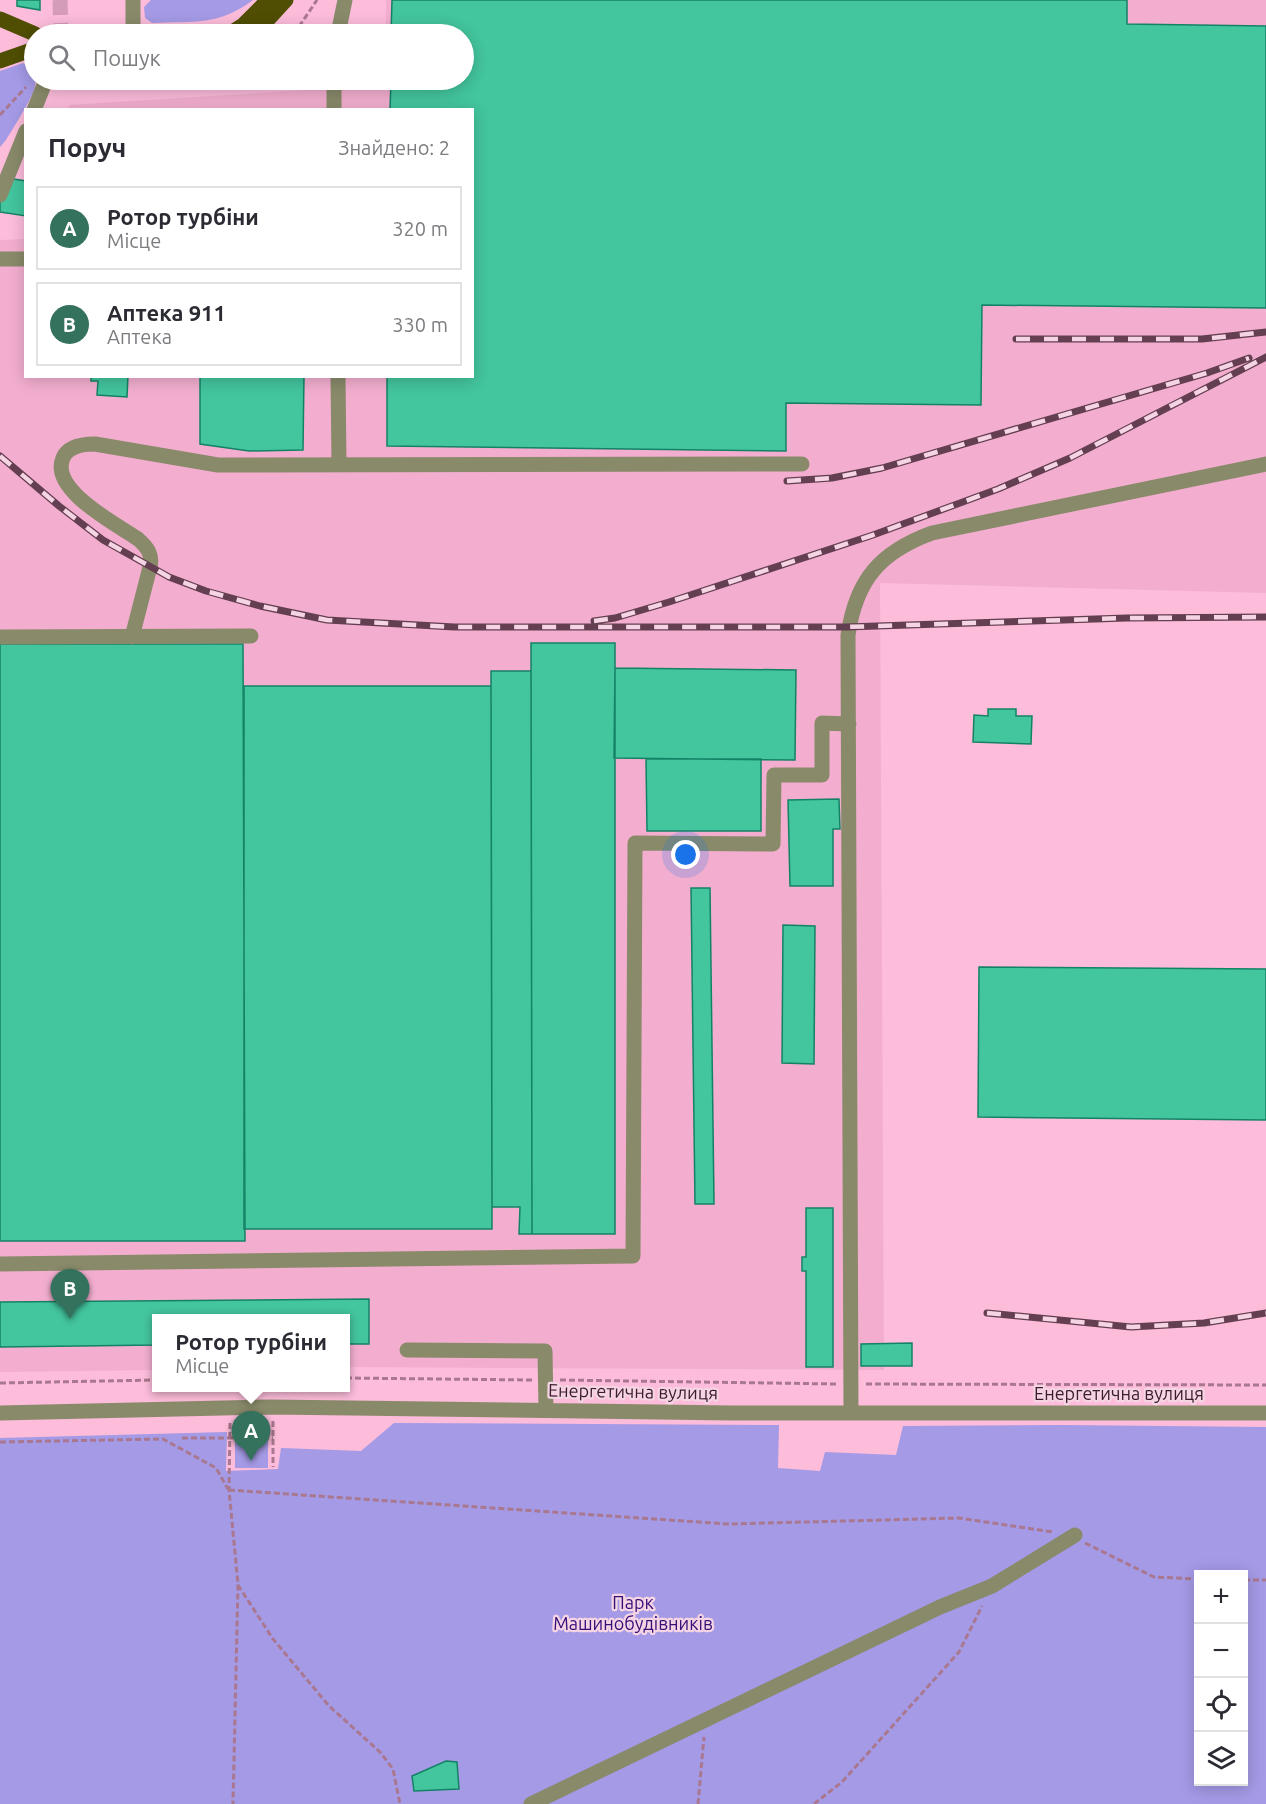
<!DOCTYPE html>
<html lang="uk">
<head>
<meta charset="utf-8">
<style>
  :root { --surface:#fff; --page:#f2f2f3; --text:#2b2b33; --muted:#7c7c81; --line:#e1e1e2; --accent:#35725e }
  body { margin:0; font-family:Ubuntu,sans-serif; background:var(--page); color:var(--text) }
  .controls { position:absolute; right:18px; bottom:18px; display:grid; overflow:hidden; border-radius:0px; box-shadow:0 3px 15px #0003 }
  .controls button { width:54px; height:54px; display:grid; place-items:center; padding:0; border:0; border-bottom:2px solid var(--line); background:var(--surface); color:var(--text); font:30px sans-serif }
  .you { position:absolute; left:686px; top:855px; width:21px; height:21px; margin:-15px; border:4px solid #fff; border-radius:50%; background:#1a73e8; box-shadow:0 0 0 9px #1a73e833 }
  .badge { display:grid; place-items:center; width:39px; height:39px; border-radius:50%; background:var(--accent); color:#fff; font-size:20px; font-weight:700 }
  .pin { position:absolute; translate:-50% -50px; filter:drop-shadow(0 2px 3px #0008) }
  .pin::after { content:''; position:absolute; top:32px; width:21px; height:18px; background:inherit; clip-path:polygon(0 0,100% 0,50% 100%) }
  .popup { position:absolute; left:152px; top:1314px; width:198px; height:78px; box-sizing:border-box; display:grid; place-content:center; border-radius:0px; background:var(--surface); filter:drop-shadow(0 2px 4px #0005); font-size:20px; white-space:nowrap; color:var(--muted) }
  .popup b { font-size:22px; color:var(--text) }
  .popup::after { content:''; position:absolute; left:50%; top:100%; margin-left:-12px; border:12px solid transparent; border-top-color:var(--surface) }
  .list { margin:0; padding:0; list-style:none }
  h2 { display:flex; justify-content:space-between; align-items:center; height:78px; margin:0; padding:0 24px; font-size:26px }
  h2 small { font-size:20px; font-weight:400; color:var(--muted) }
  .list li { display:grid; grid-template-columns:39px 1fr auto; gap:18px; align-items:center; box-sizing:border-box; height:84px; margin:0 12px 12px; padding:0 12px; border:2px solid var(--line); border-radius:0px }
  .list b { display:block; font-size:22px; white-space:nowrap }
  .list p { margin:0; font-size:20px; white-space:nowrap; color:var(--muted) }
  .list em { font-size:20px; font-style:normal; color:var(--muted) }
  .icon { flex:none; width:33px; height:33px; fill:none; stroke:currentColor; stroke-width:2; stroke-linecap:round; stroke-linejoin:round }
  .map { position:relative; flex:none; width:1266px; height:1804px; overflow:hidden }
  .search { position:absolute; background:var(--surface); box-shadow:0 3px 15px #0003; left:24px; top:24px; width:450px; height:66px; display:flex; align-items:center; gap:15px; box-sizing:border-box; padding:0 21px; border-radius:33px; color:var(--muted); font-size:22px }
  .panel { position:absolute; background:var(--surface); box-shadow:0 3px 15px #0003; left:24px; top:108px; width:450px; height:270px; border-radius:0px }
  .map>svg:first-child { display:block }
  .built { fill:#f3aecf }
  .green { fill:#a49ae6; fill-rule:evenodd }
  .building { fill:#43c59e; stroke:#148265; stroke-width:1.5 }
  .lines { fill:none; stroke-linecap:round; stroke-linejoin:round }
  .minor-tunnel { stroke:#d59cb7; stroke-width:15; stroke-dasharray:15 8; stroke-linecap:butt }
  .path { stroke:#a97890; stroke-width:3; stroke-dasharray:6 3; stroke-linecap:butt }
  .minor { stroke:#898a6a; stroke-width:15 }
  .major { stroke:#4f4e03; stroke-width:15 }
  .rail-casing { stroke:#643e51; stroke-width:7 }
  .rail { stroke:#f5d4e3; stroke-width:4.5; stroke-dasharray:14; stroke-linecap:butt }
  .labels { text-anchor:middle; stroke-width:4.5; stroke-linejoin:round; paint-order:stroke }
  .street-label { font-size:18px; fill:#3a1c2c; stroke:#f5d4e3 }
  .park-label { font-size:18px; fill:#341078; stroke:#f5d4e3 }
</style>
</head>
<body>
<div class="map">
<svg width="1266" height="1804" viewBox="0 0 1266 1804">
  <rect width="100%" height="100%" fill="#fcbcda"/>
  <!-- built -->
  <path class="built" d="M 386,0 L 1266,0 L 1266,593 L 880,583 L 884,1370 L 346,1367 L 346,1318 L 156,1318 L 156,1370 L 0,1372 L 0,240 L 25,239 L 26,376 L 472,376 L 472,110 L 68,109 L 69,105 L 385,85 L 385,80 L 464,80 L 464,34 L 386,34 Z"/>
  <!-- green -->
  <path class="green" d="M 151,0 L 253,0 C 219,26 193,21 152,23 L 145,18 L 144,7 Z
    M 23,63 C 31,68 37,78 35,86 C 34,96 12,130 6,140 L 0,147 L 0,71 Z
    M 234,1420 L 268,1420 L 268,1435 L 234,1435 Z
    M 394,1423 L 779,1425 L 778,1468 L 820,1471 L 825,1452 L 896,1455 L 903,1426 L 1063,1425 L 1266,1427 L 1266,1804 L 0,1804 L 0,1438 L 227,1432 L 226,1471 L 278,1469 L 281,1448 L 361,1451 ZM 1198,1574 L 1244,1574 L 1244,1782 L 1198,1782 Z
    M 268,1440 L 268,1468 L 235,1468 L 235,1441 Z"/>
  <!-- building -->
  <path class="building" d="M 17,0 L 40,0 L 40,10 L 17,6 Z
    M 392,0 L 1127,0 L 1127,24 L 1266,26 L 1266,308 L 982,305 L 981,405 L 786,403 L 786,451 L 387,446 L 387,376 L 472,376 L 472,110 L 390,110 L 391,80 L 464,80 L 464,34 L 391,34 Z
    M 0,177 L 26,181 L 26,216 L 0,212 Z
    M 91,376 L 128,376 L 127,397 L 97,395 L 98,381 L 91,381 Z
    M 200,376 L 304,376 L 303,450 L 249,451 L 200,444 Z
    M 531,643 L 615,643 L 615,1234 L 532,1234 Z
    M 0,644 L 243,644 L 245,1241 L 0,1241 Z
    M 615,668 L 796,670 L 795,760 L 614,758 Z
    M 491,671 L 531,671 L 532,1234 L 519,1234 L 520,1207 L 492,1207 Z
    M 244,686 L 491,686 L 492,1229 L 244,1229 Z
    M 988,709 L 1016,709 L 1016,716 L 1032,716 L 1031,744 L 973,742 L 974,715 L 988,716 Z
    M 646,759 L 761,759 L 761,831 L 647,831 Z
    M 839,799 L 840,829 L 833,829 L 833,886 L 790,886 L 788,800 Z
    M 691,888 L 710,888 L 714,1204 L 695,1204 Z
    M 783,925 L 815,926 L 814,1064 L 782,1063 Z
    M 979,967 L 1266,969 L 1266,1120 L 978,1117 Z
    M 806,1208 L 833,1208 L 833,1367 L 806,1367 L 806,1271 L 802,1271 L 802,1257 L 806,1257 Z
    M 369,1299 L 369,1344 L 346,1344 L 346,1318 L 156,1318 L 156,1345 L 0,1347 L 0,1302 Z
    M 912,1343 L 912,1366 L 861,1366 L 861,1344 Z
    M 446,1761 L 457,1762 L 459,1789 L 414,1791 L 412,1776 Z"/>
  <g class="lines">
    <!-- minor-tunnel -->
    <path class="minor-tunnel" d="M 60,0 L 61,34"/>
    <!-- path -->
    <path class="path" d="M 294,34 L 317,0
      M 59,87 L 243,88 L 252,80
      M 0,115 L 26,87
      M 346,1378 L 532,1380
      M 560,1380 L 838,1384
      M 0,1383 L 156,1380
      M 866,1384 L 1266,1385
      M 273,1421 L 273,1467
      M 230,1423 L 229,1490 L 238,1584 L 233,1804
      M 182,1438 L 273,1438
      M 0,1442 L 163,1439 L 216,1468 L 228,1489
      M 229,1490 L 728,1524 L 959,1518 L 1053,1532
      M 1085,1543 L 1154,1577 L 1198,1579
      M 1244,1580 L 1266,1580
      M 238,1585 L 273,1639 L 329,1706 L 380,1752 L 393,1769 L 400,1804
      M 698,1804 L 704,1737
      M 814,1804 L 842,1782 L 959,1652 L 982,1606"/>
    <!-- minor -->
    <path class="minor" d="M 133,34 L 133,0
      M 338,34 L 345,0
      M 334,80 L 334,110
      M 34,110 L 46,80
      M 0,195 L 26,131
      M 0,259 L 26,259
      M 338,376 L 339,464
      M 0,637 L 251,636
      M 132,637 L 150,567 C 153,554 147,547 138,539 C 118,525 49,490 63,458 C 68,446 83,444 95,444 L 218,465 L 802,464
      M 0,1264 L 633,1256 L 635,843 L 773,844 L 774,775 L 822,775 L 822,723 L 849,724
      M 407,1350 L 545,1351 L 546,1410
      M 851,1412 L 848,635 C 856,580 880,552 932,533 L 1266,464
      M 0,1413 L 271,1407 L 733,1413 L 1266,1413
      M 531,1804 L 940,1607 L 992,1586 L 1075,1535"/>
    <!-- major -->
    <path class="major" d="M 0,19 L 35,34
      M 229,34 L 243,25 L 268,0
      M 244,34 L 264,24 L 286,0
      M 0,61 L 34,49"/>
    <!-- rail casing -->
    <g class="rail-casing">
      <path id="rail" d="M 1016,339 L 1202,339 L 1266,332
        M 0,456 L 59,506 L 103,540 L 169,577 L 206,591 L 260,606 L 327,620 L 454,627 L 846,627 L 1127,618 L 1266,617
        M 787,481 L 832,478 L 882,468 L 1207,373 L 1249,358
        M 594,621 L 615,618 L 669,602 L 873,535 L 998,489 L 1070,458 L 1266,357
        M 987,1313 L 1131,1327 L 1204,1323 L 1266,1313"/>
    </g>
    <!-- rail -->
    <use href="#rail" class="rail"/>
  </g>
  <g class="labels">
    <!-- street labels -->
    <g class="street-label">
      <text transform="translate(633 1392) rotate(1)" y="6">Енергетична вулиця</text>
      <text x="1119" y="1400">Енергетична вулиця</text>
    </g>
    <!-- park labels -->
    <g class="park-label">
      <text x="633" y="1609">Парк<tspan x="633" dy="21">Машинобудівників</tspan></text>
    </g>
  </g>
</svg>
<div class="controls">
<button>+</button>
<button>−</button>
<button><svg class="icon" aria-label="locate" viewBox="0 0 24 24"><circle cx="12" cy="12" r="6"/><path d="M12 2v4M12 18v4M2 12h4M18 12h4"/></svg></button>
<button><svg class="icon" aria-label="layers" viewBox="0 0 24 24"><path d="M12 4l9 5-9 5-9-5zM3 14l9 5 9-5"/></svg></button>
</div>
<div class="you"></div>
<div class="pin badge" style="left:251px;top:1461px">A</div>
<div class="popup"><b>Ротор турбіни</b>Місце</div>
<div class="pin badge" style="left:70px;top:1319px">B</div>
<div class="search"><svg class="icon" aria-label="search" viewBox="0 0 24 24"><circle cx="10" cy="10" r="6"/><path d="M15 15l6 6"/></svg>Пошук</div>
<section class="panel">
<h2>Поруч<small>Знайдено: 2</small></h2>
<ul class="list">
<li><span class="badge">A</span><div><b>Ротор турбіни</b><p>Місце</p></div><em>320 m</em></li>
<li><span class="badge">B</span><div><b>Аптека 911</b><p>Аптека</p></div><em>330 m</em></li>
</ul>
</section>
</div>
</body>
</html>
